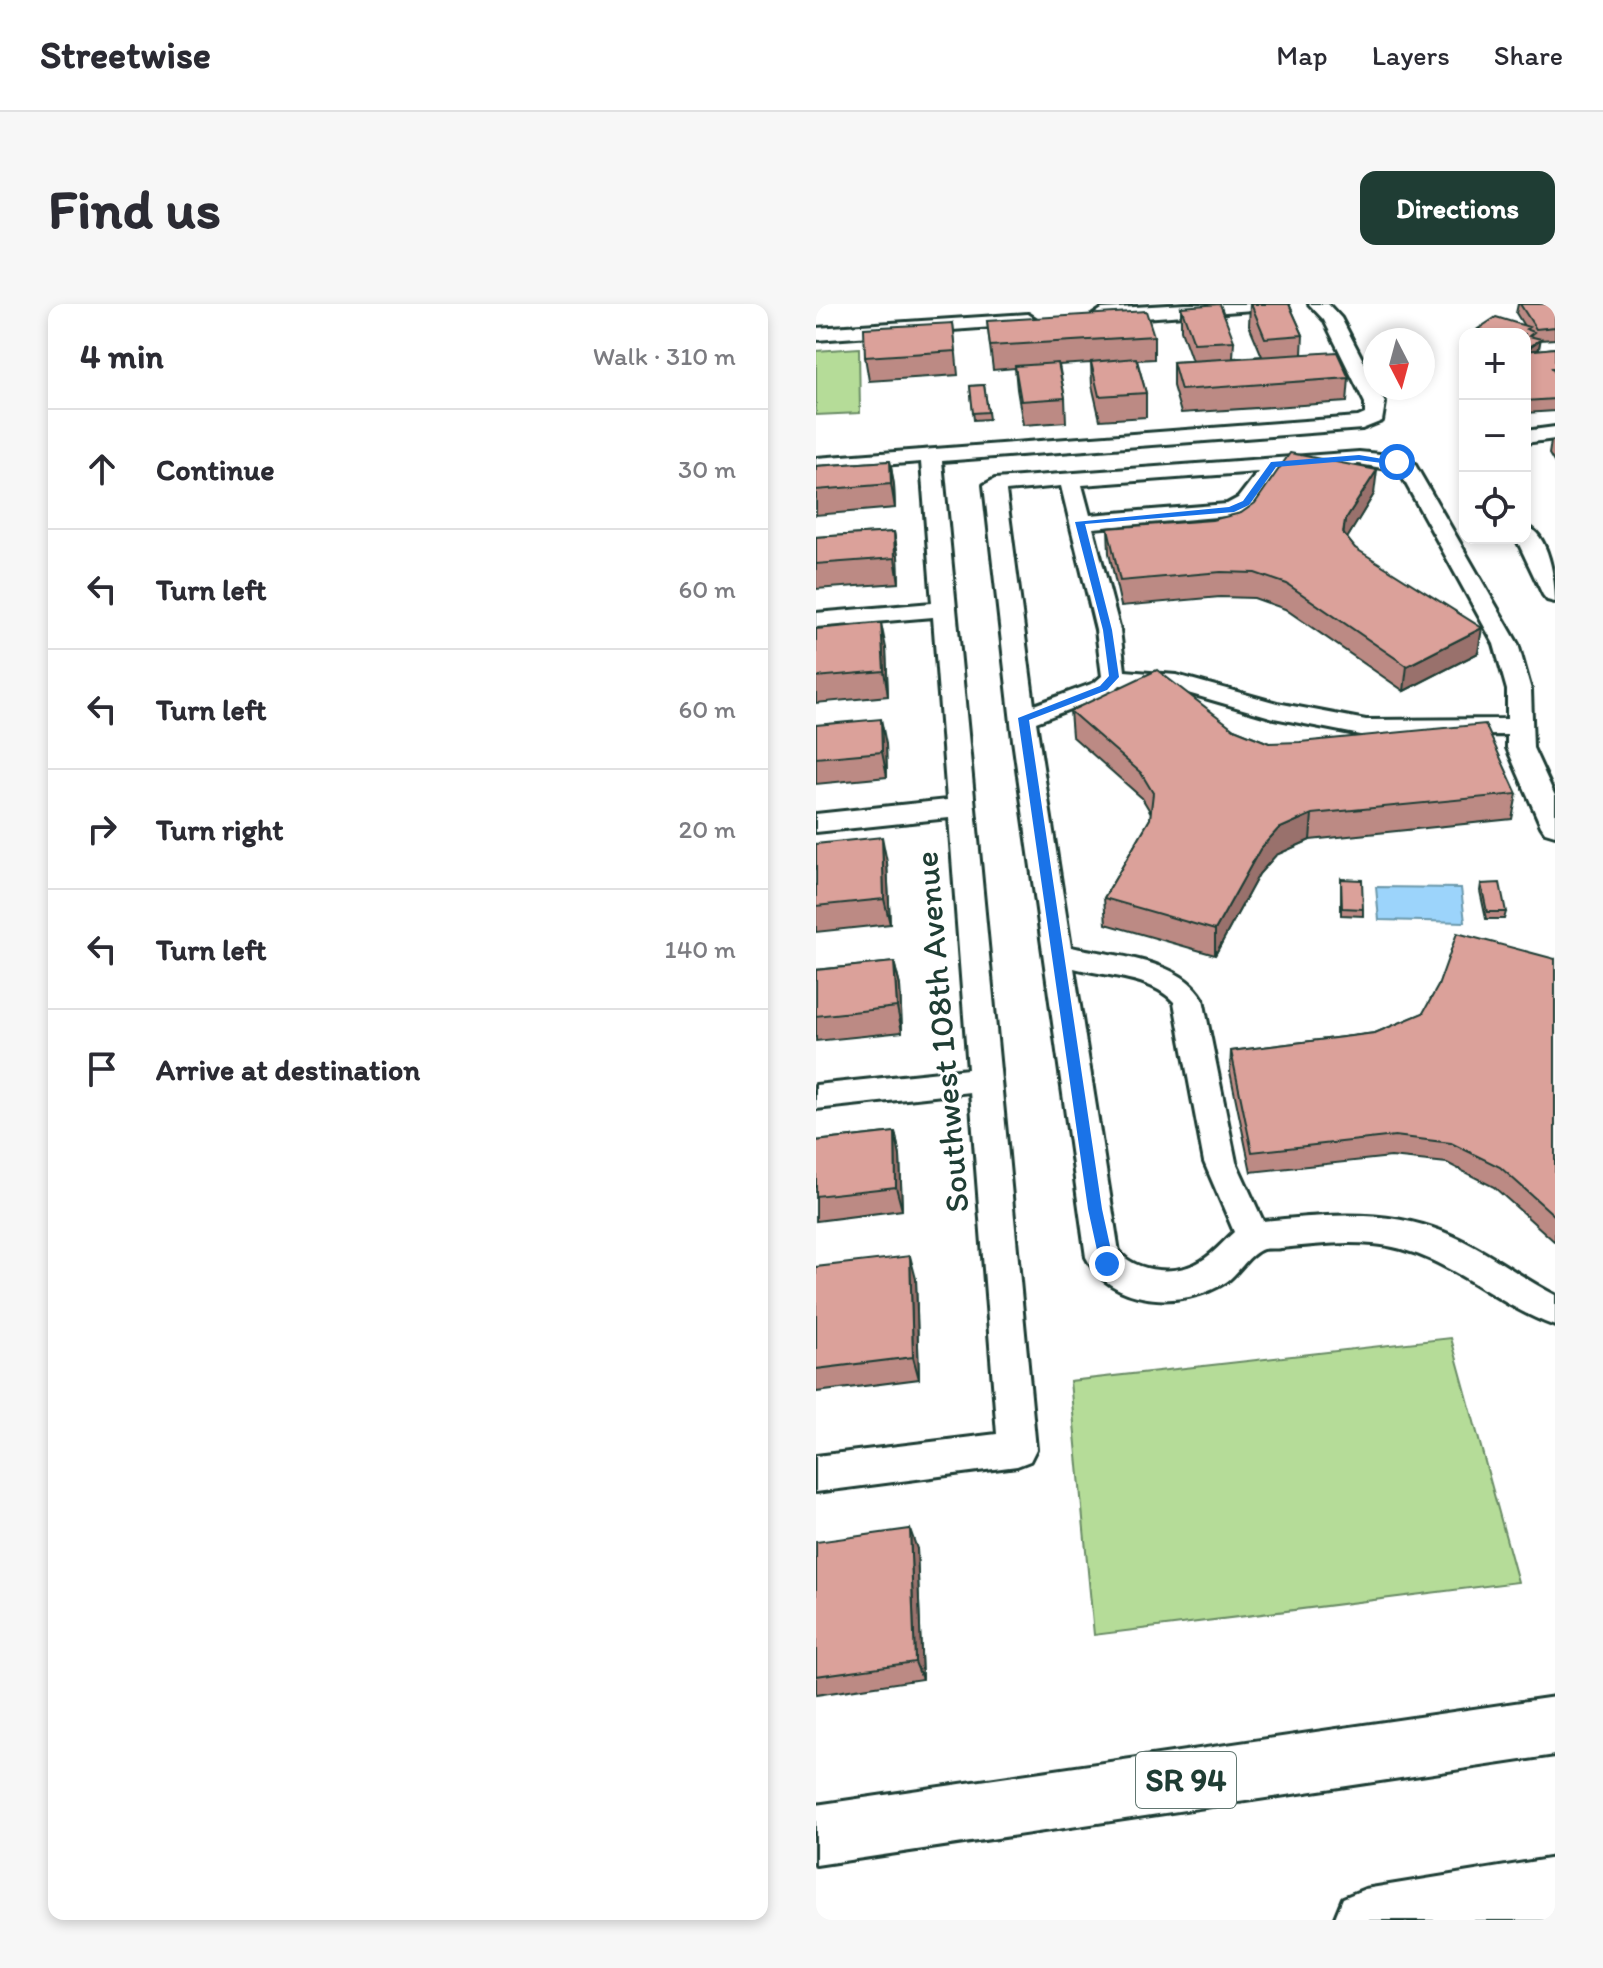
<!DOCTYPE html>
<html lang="en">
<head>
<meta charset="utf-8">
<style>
  :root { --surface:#fff; --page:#f7f7f7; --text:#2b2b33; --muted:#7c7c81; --line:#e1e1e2; --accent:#1f3d34 }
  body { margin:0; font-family:Itim,sans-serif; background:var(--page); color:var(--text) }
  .controls { position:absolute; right:24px; top:24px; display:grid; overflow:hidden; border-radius:16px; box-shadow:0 4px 12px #0003 }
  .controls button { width:72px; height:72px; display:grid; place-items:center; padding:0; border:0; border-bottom:2px solid var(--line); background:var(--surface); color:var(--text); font:40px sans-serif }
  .compass { position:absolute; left:547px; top:24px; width:72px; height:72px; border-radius:50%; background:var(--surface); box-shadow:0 4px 12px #0003; rotate:174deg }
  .stop { position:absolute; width:24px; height:24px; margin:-18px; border:6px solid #1a73e8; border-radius:50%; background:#fff }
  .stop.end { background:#1a73e8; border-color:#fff; box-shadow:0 2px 8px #0008 }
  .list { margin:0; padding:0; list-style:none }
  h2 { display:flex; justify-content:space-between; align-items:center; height:104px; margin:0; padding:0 32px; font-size:34px }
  h2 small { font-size:26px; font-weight:400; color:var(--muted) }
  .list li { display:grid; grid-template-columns:52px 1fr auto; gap:24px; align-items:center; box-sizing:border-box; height:120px; padding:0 32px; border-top:2px solid var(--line) }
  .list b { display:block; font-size:30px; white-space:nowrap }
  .list em { font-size:26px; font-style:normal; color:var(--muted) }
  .icon { flex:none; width:44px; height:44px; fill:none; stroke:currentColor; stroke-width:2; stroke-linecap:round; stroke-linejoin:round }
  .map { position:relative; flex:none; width:739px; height:1616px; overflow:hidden; border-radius:16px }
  header { display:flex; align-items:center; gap:48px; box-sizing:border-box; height:112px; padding:0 40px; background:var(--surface); border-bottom:2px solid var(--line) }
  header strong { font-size:38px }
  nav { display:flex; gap:44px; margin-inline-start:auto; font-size:28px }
  .intro { display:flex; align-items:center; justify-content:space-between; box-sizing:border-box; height:192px; padding:0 48px }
  h1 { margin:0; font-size:56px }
  .button { padding:20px 36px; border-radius:16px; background:var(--accent); color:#fff; font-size:28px; font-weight:700 }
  main { display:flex; gap:48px; padding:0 48px }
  aside { flex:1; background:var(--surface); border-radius:16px; box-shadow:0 4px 12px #0003 }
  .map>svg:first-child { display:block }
  .green { fill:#b5dc98; stroke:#6a8c66; stroke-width:2 }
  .water { fill:#9cd4fb; stroke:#6a98ab; stroke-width:2 }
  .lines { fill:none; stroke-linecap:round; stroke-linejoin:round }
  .minor-casing { stroke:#1f3d34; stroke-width:6 }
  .primary-casing { stroke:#1f3d34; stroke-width:6 }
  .minor { fill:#fff; fill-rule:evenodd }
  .primary { fill:#fff; fill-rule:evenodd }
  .wall { fill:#bc8a84; stroke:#1f3d34; stroke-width:2 }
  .shaded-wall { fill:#99716c; stroke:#1f3d34; stroke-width:2 }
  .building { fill:#dba19a; stroke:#1f3d34; stroke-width:2 }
  .route { fill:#1a73e8 }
  .labels { text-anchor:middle; stroke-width:6; stroke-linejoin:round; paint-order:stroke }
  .shield { fill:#fff; stroke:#627771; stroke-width:2 }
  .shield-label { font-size:32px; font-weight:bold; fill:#1f3d34 }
  .street-label { font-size:34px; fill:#1f3d34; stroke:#fff }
</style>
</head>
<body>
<header>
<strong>Streetwise</strong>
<nav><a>Map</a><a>Layers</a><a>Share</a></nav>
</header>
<div class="intro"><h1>Find us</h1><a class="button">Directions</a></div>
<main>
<aside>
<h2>4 min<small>Walk · 310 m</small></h2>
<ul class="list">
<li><svg class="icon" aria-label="ahead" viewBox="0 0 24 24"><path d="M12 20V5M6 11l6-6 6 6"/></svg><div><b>Continue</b></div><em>30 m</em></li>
<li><svg class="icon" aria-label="left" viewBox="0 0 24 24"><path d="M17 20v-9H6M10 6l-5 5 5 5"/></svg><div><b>Turn left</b></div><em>60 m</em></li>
<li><svg class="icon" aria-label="left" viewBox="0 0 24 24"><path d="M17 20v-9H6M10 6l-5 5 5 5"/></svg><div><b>Turn left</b></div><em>60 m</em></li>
<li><svg class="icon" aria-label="right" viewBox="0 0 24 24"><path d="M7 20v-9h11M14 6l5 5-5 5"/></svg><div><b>Turn right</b></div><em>20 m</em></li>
<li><svg class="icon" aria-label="left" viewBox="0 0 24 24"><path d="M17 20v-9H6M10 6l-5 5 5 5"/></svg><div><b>Turn left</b></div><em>140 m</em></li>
<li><svg class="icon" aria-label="arrive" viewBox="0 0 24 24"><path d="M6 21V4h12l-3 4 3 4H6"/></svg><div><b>Arrive at destination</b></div></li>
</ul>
</aside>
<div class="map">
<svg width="739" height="1616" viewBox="0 0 739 1616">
  <rect width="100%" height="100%" fill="#fff"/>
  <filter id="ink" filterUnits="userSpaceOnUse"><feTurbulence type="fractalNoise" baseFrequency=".0125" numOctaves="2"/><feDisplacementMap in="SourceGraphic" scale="16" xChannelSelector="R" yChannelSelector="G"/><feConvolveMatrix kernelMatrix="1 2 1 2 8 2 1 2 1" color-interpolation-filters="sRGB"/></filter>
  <g filter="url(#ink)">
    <!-- green -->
    <path class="green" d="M 43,44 L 44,109 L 0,111 L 0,47 Z
      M 635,1034 L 702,1278 L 278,1331 L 254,1077 Z"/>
    <!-- water -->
    <path class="water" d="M 560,583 L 645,584 L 649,618 L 563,616 Z"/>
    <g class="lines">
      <!-- minor casing -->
      <g class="minor-casing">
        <path id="minor" d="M 369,0 L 460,0 L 451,5 L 286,17 L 277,11 L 286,5 Z
          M 493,0 L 512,0 L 525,14 L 569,99 L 566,117 L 546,125 L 126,157 L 220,1145 L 214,1157 L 201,1162 L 0,1188 L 0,1152 L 181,1130 L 154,788 L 0,805 L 0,781 L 152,765 L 133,514 L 0,528 L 0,510 L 131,496 L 117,313 L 0,323 L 0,309 L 116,299 L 105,158 L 0,166 L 0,154 L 542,113 L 549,110 L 549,99 L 508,16 Z
          M 212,10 L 221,16 L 219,20 L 0,36 L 0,24 Z
          M 739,123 L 739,135 L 709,139 L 709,127 Z
          M 543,148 L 574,151 L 598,159 L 702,340 L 715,386 L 717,444 L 739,492 L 739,531 L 729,528 L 725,522 L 691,444 L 691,431 L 550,432 L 458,414 L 358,385 L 304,381 L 296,389 L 220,418 L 255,643 C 297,652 365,655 387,695 L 420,858 L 447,917 C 512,911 575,904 637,932 C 673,948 704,973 739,991 L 739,1022 C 674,999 628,946 557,940 C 526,937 496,941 465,944 C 460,945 452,944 447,945 C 432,950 423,969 410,978 C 367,1006 294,1002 270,953 L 197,436 L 168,181 L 179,175 ZM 543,160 L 583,167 L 678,340 L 691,386 L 691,415 L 550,416 L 461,399 L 360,371 L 309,367 L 304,326 L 277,224 L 423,211 L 438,204 L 464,166 ZM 442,168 L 422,194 L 411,200 L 274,211 L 266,181 ZM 245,182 L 280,326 L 286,372 L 278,379 L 218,401 L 190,187 ZM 258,664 C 290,672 336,673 358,698 L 388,858 L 418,928 C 407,938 397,950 385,957 C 361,972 321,969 303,948 Z
          M 709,222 C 733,228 739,277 739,298 L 731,296 L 727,291 L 700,234 L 709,234 Z"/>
      </g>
      <!-- primary casing -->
      <g class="primary-casing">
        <path id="primary" d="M 739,1393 L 739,1451 L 0,1561 L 0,1501 Z
          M 739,1554 L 739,1616 L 518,1616 L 527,1594 L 549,1585 Z"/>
      </g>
      <!-- minor -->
      <use href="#minor" class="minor"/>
      <!-- primary -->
      <use href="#primary" class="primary"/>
    </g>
    <!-- wall -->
    <path class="wall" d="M 434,0 L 473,0 L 487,31 L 486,50 L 533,74 L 531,98 L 365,109 L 357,82 L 357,58 L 376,57 L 365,26 L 365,3 L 418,37 L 417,54 L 446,52 L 433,21 Z
      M 702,0 L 739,0 L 739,35 L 724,36 L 723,46 L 739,44 L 739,107 L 709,109 L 709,30 L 661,30 L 662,25 L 708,22 L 700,9 Z
      M 171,17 L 338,32 L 338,55 L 321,56 L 330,89 L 330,113 L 284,116 L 276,81 L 275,59 L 243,61 L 249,94 L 250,118 L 207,121 L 201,85 L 199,64 L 177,66 Z
      M 137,19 L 142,71 L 53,77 L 49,53 Z
      M 168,81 L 173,115 L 158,116 L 154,82 Z
      M 735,137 L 739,137 L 739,160 L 733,150 Z
      M 74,157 L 78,181 L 79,204 L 0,211 L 0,162 Z
      M 558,190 L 531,234 L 539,244 L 662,349 L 588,387 L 469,305 L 438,294 L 404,293 L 305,302 L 293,249 L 292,224 L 396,216 Z
      M 78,228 L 82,252 L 83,279 L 0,285 L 0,233 Z
      M 0,325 L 70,344 L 72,392 L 0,399 Z
      M 254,407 L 418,425 L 453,439 L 701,490 L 696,515 L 494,536 L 460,551 L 443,570 L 399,651 L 290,620 L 288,594 L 334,515 L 335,509 L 326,494 L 256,432 Z
      M 0,421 L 70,440 L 71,473 L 0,480 Z
      M 0,540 L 71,558 L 74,620 L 0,628 Z
      M 525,575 L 547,605 L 547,612 L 525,611 Z
      M 665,580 L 690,608 L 688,615 L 670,615 L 664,587 Z
      M 739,655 L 739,938 L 678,883 L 631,859 L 575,853 L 435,868 L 414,768 L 415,747 L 559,729 Z
      M 78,658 L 84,682 L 86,728 L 0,737 L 0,666 Z
      M 79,828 L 84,852 L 86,906 L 0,917 L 0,837 Z
      M 0,963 L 100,975 L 103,1075 L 0,1088 Z
      M 0,1238 L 101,1245 L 106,1375 L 0,1391 Z"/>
    <!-- shaded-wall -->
    <path class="shaded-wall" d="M 725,35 L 722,47 L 713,54 L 715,42 Z
      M 74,157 L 78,181 L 79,204 L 75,180 Z
      M 561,166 L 558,190 L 527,241 L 525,253 L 529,216 Z
      M 78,228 L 82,252 L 83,279 L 79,254 Z
      M 65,319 L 70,344 L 72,392 L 68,367 Z
      M 666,324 L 662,349 L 588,387 L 591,362 Z
      M 65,415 L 70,440 L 71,473 L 66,448 Z
      M 496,510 L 494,536 L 460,551 L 443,570 L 399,651 L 399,626 L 444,545 L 462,525 Z
      M 66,533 L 71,558 L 74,620 L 68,595 Z
      M 78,658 L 84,682 L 86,728 L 81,703 Z
      M 79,828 L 84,852 L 86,906 L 80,883 Z
      M 94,952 L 100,975 L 103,1075 L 97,1053 Z
      M 94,1225 L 101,1245 L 106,1375 L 99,1358 Z"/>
    <!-- building -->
    <path class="building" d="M 404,0 L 418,37 L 378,39 L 365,3 Z
      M 435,0 L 473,0 L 487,31 L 449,34 Z
      M 704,0 L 739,0 L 739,23 L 720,25 Z
      M 330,7 L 338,32 L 174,42 L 171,17 Z
      M 680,13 L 713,23 L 710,25 L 718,28 L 713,32 L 725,35 L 715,42 L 709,40 L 709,30 L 678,30 L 662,25 Z
      M 137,19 L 140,47 L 49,53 L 48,24 Z
      M 739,44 L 739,64 L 736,64 L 739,69 L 739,95 L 709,97 L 709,47 Z
      M 521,48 L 533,74 L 365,86 L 357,58 Z
      M 320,54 L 330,89 L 283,92 L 275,58 Z
      M 242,59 L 249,94 L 205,97 L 199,62 Z
      M 168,81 L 172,108 L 157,109 L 154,82 Z
      M 474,149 L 561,166 L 529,216 L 527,229 L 539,244 L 666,324 L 591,362 L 471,280 L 439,269 L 405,268 L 304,277 L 292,224 L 396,216 L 425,209 L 439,199 Z
      M 74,157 L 75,180 L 0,186 L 0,162 Z
      M 78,228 L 79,254 L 0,260 L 0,233 Z
      M 65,319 L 68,367 L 0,373 L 0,325 Z
      M 341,366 L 418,425 L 453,439 L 484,438 L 669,420 L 701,490 L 496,510 L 462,525 L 444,545 L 399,626 L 288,594 L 334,515 L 337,489 L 325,469 L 254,407 Z
      M 65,415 L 66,448 L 0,454 L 0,421 Z
      M 66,533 L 68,595 L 0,602 L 0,540 Z
      M 525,575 L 546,576 L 547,605 L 526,604 Z
      M 684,579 L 690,608 L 671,608 L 665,580 Z
      M 641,629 L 739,655 L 739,912 L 684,863 L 635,839 L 579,832 L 436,848 L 415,747 L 559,729 L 607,709 L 622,682 Z
      M 78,658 L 81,703 L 0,712 L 0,666 Z
      M 79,828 L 80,883 L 0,892 L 0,837 Z
      M 94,952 L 97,1053 L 0,1065 L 0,963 Z
      M 94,1225 L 99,1358 L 0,1372 L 0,1238 Z"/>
  </g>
  <!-- route -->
  <path class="route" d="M 543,151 L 585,158 L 581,161 L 543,156 L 460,163 L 433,201 L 418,208 L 269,220 L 296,326 L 303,373 L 291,386 L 213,416 L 286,905 L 298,960 L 291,966 L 284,960 L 272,905 L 202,414 L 284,382 L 293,372 L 287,326 L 259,218 L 413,203 L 427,197 L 455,158 Z"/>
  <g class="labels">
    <!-- shield labels -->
    <rect class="shield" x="320" y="1448" width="100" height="56" rx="6"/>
    <g class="shield-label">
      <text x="370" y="1487">SR 94</text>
    </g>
    <!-- street labels -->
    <g class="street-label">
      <text transform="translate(125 728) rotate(-95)" y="12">Southwest 108th Avenue</text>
    </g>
  </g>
</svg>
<div class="controls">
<button>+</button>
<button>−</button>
<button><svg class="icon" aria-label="locate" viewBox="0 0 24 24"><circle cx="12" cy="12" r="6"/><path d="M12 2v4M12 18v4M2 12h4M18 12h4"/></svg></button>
</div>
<svg class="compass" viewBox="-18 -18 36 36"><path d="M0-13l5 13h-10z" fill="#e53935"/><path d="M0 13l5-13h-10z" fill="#7c7c81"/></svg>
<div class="stop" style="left:581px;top:158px"></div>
<div class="stop end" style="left:291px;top:960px"></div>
</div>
</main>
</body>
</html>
